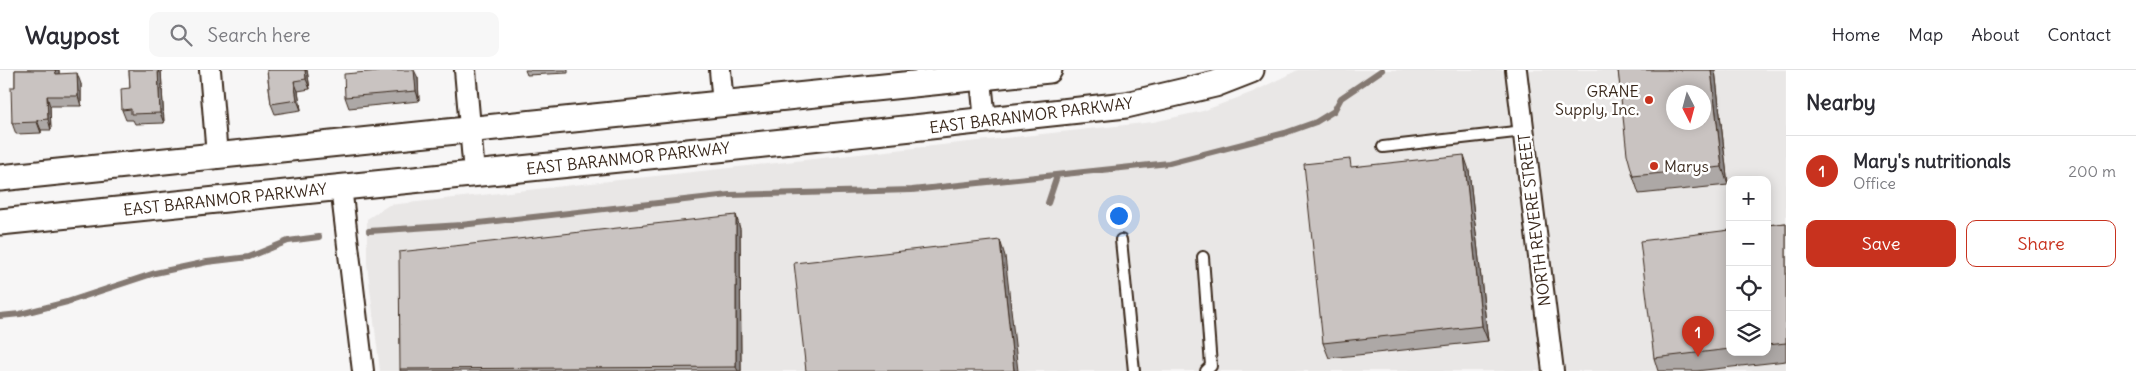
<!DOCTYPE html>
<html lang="en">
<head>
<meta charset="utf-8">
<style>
  :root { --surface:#fff; --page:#f7f7f7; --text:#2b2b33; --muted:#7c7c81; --line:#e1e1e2; --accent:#c8321e }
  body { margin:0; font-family:Delius,sans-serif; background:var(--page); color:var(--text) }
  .controls { position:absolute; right:15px; bottom:15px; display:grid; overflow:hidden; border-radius:10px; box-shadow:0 2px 12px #0003 }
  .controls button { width:45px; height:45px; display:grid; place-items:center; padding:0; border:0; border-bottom:1px solid var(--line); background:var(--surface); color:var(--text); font:25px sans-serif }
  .compass { position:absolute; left:1666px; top:15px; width:45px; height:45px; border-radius:50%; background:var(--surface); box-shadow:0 2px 12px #0003; rotate:174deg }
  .you { position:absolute; left:1118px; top:145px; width:18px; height:18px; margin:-12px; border:4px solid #fff; border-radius:50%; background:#1a73e8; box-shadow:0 0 0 8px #1a73e833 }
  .badge { display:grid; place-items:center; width:32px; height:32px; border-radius:50%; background:var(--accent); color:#fff; font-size:16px; font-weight:700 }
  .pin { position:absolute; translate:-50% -41px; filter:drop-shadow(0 1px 2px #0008) }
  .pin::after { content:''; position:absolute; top:26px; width:18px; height:15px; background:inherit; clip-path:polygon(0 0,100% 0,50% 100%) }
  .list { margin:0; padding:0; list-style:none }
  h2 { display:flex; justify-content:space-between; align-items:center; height:65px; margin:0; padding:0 20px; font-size:21px }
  h2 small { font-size:16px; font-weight:400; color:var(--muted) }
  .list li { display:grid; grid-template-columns:32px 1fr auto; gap:15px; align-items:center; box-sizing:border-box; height:70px; padding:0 20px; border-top:1px solid var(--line) }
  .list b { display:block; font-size:19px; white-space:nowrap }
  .list p { margin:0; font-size:16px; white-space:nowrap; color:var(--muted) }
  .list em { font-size:16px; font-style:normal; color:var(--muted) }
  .actions { display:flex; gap:10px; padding:15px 20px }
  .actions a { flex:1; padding:11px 0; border:1px solid var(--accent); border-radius:10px; text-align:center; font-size:18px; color:var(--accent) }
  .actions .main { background:var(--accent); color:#fff }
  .icon { flex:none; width:28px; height:28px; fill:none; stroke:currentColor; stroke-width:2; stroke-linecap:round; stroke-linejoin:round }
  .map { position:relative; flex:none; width:1786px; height:301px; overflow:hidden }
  header { display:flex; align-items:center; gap:30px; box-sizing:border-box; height:70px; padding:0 25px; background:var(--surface); border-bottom:1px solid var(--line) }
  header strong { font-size:24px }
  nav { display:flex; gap:28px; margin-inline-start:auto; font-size:18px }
  .search { width:350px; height:45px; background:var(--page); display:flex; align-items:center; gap:12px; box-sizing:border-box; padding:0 18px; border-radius:10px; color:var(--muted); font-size:19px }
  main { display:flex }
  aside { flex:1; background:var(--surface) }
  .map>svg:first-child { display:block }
  .built { fill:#e9e7e6; fill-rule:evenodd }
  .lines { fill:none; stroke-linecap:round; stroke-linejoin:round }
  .stream { stroke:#847972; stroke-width:6 }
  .service-casing { stroke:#3b2a1e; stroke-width:14 }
  .minor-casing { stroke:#3b2a1e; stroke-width:24 }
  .tertiary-casing { stroke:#3b2a1e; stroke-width:29 }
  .service { stroke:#fff; stroke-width:10 }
  .minor { stroke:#fff; stroke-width:20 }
  .tertiary { stroke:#fff; stroke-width:25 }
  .wall { fill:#ada8a6; stroke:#3b2a1e }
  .shaded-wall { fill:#8d8887; stroke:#3b2a1e }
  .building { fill:#c9c3c1; stroke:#3b2a1e; fill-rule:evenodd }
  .poi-dot { fill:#c8321e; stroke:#fff; stroke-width:2 }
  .labels { text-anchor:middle; stroke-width:5; stroke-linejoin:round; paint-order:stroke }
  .poi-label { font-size:16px; fill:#3b2a1e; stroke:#fff; text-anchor:end }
  .street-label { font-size:16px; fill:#3b2a1e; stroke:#fff }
</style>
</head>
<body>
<header>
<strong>Waypost</strong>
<div class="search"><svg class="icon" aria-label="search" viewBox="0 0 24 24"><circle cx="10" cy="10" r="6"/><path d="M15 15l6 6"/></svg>Search here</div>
<nav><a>Home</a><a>Map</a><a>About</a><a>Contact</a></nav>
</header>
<main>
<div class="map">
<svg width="1786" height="301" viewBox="0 0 1786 301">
  <rect width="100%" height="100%" fill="#f7f6f6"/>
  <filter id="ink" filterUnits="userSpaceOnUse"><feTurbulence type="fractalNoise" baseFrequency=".02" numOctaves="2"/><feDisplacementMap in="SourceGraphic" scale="10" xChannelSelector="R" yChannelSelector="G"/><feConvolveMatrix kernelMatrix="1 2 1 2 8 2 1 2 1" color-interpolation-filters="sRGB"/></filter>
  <g filter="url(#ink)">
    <!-- built -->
    <path class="built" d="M 1298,0 L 1786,0 L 1786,301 L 380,301 L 367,194 L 367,149 L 389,135 L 1153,52 L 1203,41 L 1253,22 ZM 1674,22 L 1704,22 L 1704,52 L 1674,52 ZM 1730,110 L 1767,110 L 1767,282 L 1730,282 Z"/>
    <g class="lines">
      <!-- stream -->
      <path class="stream" d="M 1048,133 L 1057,106
        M 369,161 L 461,155 L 729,125 L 912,120 L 1169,93 L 1285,63 L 1316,52 L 1334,41 L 1341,28 L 1382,0
        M 0,246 L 20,244 L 67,232 L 155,203 L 207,192 L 249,187 L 288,171 L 319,167"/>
      <!-- service casing -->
      <g class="service-casing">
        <path id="service" d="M 1383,77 L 1524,61
          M 1121,170 L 1134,301
          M 1203,187 L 1211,296 L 1206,301"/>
      </g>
      <!-- minor casing -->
      <g class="minor-casing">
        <path id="minor" d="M 210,0 L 217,86
          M 465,0 L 474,103
          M 720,0 L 723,35
          M 980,0 L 985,51
          M 1516,0 L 1553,301
          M 341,117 L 363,301"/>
      </g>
      <!-- tertiary casing -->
      <g class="tertiary-casing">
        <path id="tertiary" d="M 0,108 L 1049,0
          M 0,152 L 727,78 L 1126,35 L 1215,14 L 1251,0"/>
      </g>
      <!-- service -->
      <use href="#service" class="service"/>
      <!-- minor -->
      <use href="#minor" class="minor"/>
      <!-- tertiary -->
      <use href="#tertiary" class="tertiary"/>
    </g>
    <!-- wall -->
    <path class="wall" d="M 15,0 L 59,0 L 59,4 L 81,14 L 81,36 L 50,36 L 51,60 L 41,60 L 41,63 L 16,64 L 12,53 L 15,17 Z
      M 129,0 L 161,0 L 164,53 L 135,54 L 133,50 L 126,50 L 122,40 L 130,18 Z
      M 267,0 L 307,0 L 310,19 L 298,21 L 301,40 L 275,44 L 271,34 Z
      M 525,0 L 568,0 L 568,3 L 527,5 Z
      M 1618,0 L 1715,0 L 1728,115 L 1639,124 L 1633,106 Z
      M 379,1 L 418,8 L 419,31 L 349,38 L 345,27 Z
      M 1353,97 L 1469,100 L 1488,271 L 1329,288 L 1323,273 Z
      M 736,145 L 740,159 L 741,301 L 400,301 L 400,299 Z
      M 1786,153 L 1786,291 L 1696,301 L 1658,301 L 1654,288 L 1730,160 L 1730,282 L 1767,282 L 1767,155 Z"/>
    <!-- shaded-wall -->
    <path class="shaded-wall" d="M 55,0 L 59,0 L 59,14 L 56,4 Z
      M 158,0 L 161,0 L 164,53 L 160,43 Z
      M 305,0 L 307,0 L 310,19 L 306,9 Z
      M 412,0 L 414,0 L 418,8 L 419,31 L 416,21 Z
      M 1711,0 L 1715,0 L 1728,115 L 1722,97 Z
      M 77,3 L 81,14 L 81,36 L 78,26 Z
      M 294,11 L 298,21 L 301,40 L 297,30 Z
      M 47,26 L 50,36 L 51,60 L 48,49 Z
      M 37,50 L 41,60 L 41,63 L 37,52 Z
      M 1464,85 L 1469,100 L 1488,271 L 1482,256 Z
      M 736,145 L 740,159 L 741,301 L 738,301 L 736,297 Z
      M 1000,170 L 1005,186 L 1018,301 L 1014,301 Z"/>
    <!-- building -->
    <path class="building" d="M 15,0 L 55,0 L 56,4 L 77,3 L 78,26 L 47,26 L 48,49 L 37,50 L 37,52 L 12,53 L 11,17 L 15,17 Z
      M 129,0 L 158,0 L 160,43 L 131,44 L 131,39 L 122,40 L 121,19 L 130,18 Z
      M 267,0 L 305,0 L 306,9 L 294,11 L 297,30 L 271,34 Z
      M 378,0 L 414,0 L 416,21 L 345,27 L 344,4 L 379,1 Z
      M 1618,0 L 1711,0 L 1722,97 L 1633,106 L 1627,84 ZM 1674,22 L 1704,22 L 1704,52 L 1674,52 Z
      M 1464,85 L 1482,256 L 1323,273 L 1304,94 L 1350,89 L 1351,97 Z
      M 736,145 L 736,297 L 400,299 L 399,182 Z
      M 1786,153 L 1786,273 L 1767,275 L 1767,155 Z
      M 1730,160 L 1730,279 L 1654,288 L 1640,171 Z
      M 1000,170 L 1014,301 L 806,301 L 794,193 Z"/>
  </g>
  <!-- markers -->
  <g class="poi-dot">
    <circle cx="1649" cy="30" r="5"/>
    <circle cx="1654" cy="96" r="5"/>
  </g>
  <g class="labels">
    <!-- poi labels -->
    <g class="poi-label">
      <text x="1639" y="27">GRANE<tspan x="1639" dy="18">Supply, Inc.</tspan></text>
      <text x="1664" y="102" text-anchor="start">Marys</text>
    </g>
    <!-- street labels -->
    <g class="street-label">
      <text transform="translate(1031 45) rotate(-7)" y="6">EAST BARANMOR PARKWAY</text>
      <text transform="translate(628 88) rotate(-6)" y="6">EAST BARANMOR PARKWAY</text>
      <text transform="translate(225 129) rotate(-6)" y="6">EAST BARANMOR PARKWAY</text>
      <text transform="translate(1534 150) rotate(-97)" y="6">NORTH REVERE STREET</text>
    </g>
  </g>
</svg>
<div class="controls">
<button>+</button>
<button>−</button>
<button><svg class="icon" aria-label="locate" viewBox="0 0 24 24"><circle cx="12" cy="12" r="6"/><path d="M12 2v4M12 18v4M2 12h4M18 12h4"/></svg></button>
<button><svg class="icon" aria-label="layers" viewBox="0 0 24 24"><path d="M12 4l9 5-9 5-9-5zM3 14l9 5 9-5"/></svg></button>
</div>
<svg class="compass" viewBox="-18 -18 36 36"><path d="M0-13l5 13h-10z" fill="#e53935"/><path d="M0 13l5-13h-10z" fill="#7c7c81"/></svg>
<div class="you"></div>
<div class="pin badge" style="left:1698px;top:287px">1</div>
</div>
<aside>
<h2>Nearby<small></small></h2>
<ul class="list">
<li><span class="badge">1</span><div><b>Mary's nutritionals</b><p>Office</p></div><em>200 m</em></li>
</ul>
<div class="actions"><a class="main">Save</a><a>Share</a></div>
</aside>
</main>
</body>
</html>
